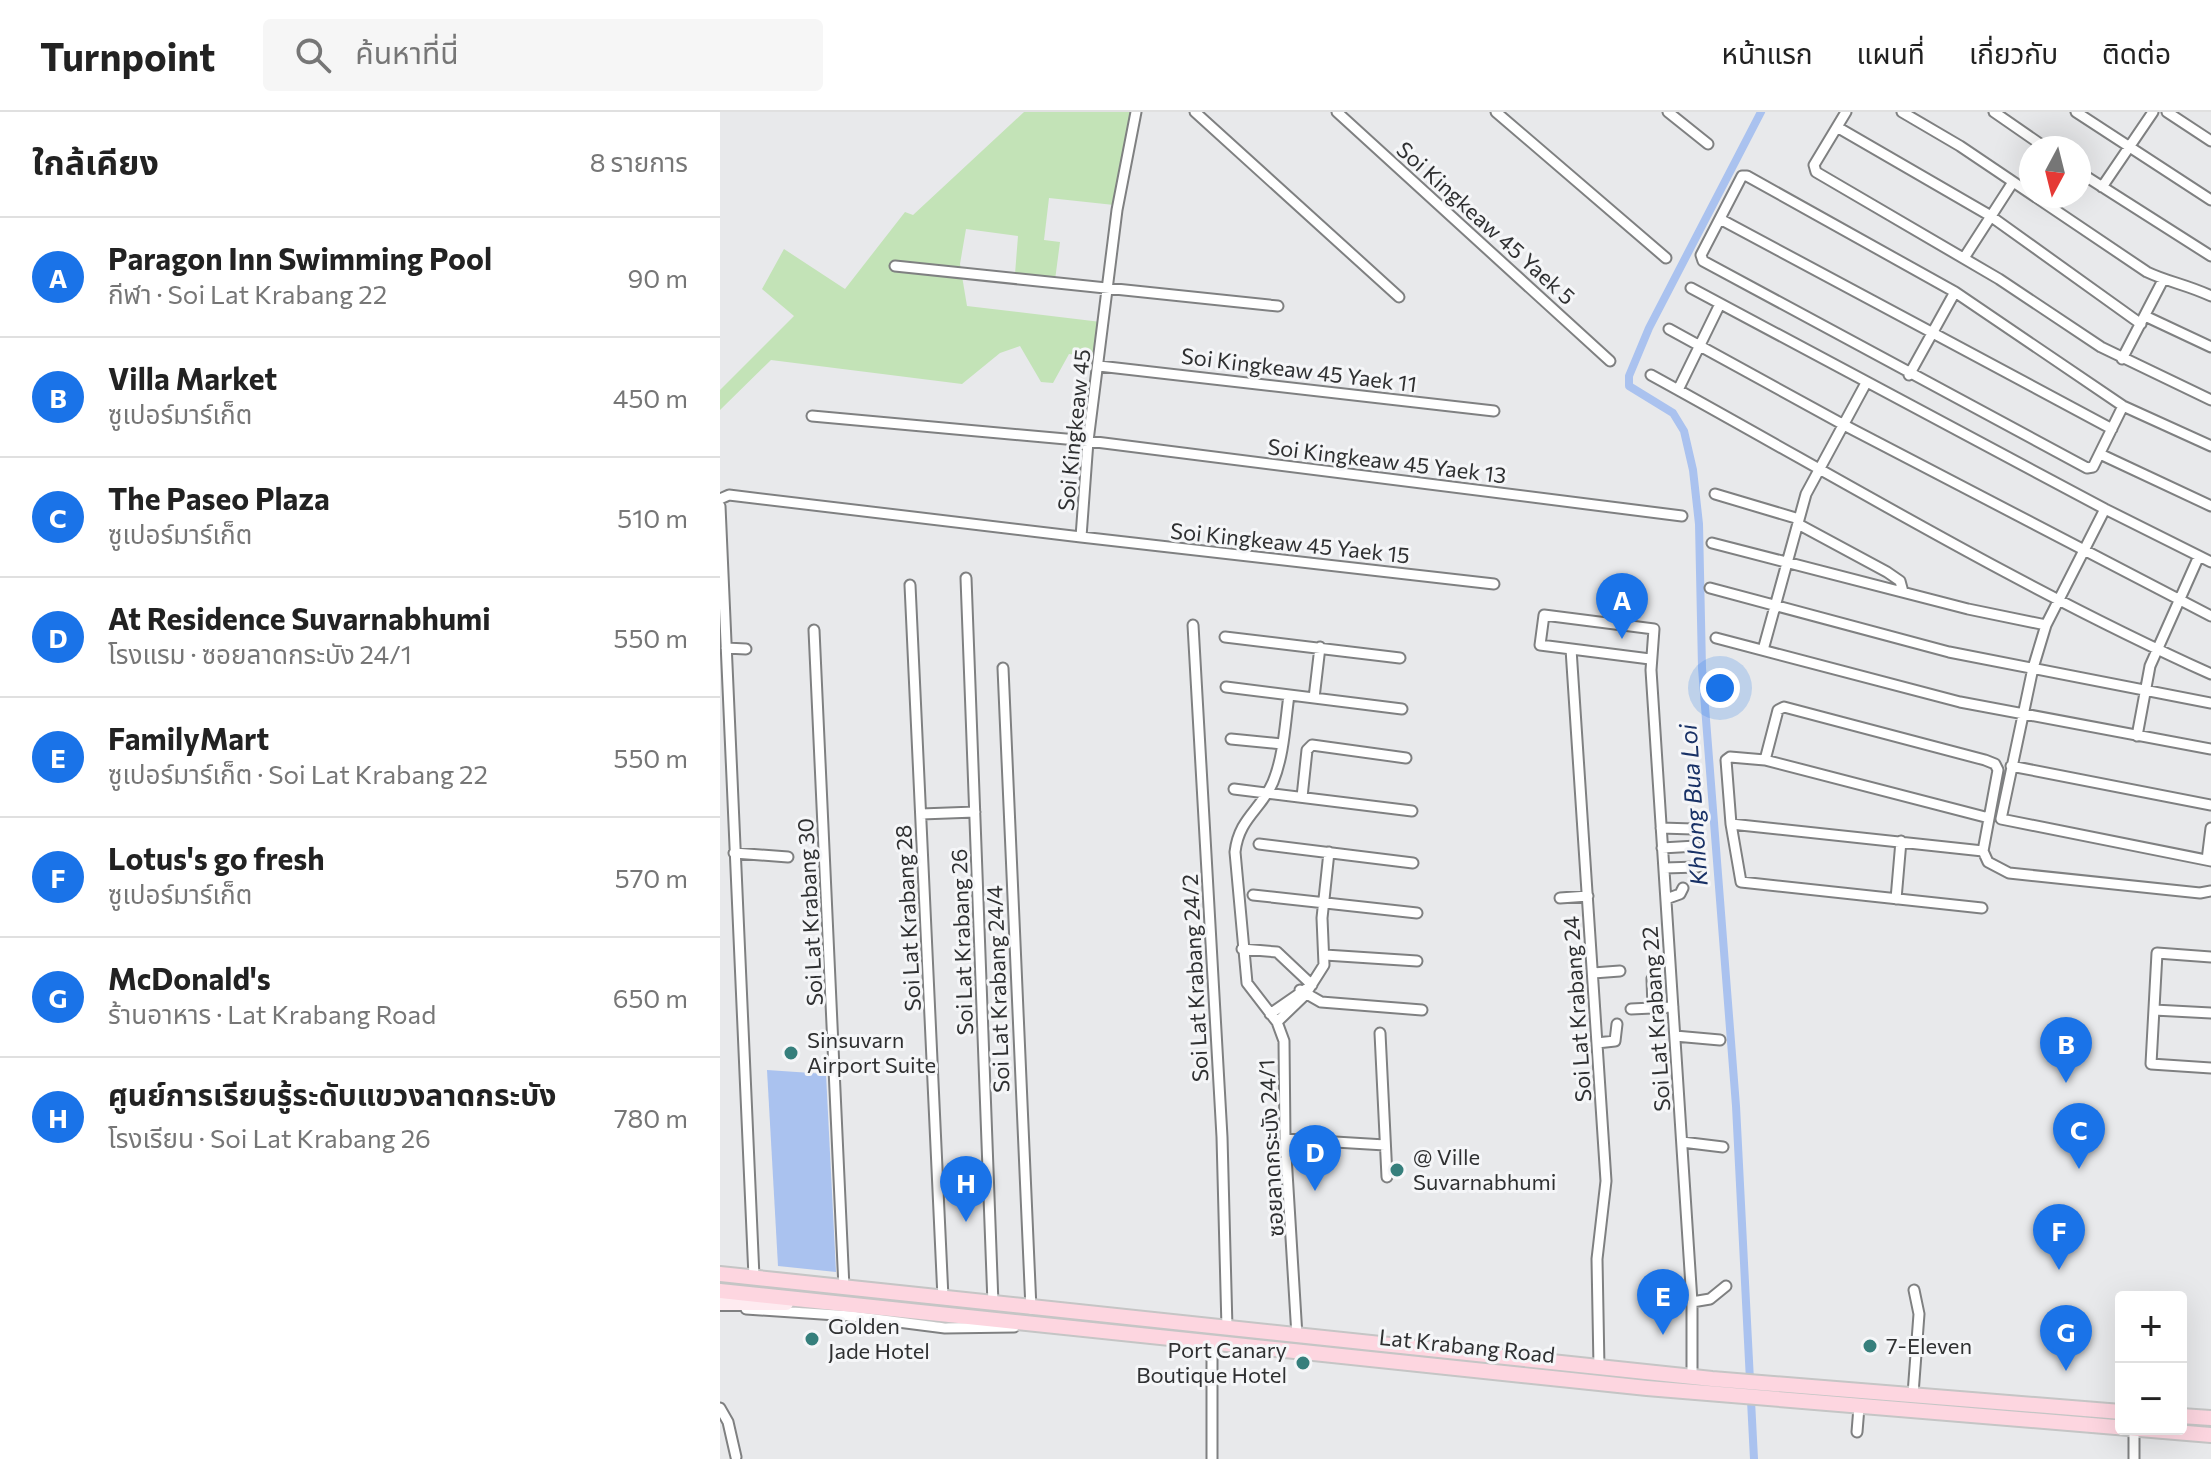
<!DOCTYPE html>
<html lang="th">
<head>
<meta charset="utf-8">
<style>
  :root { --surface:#fff; --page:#f6f6f6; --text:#222; --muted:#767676; --line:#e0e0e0; --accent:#1a73e8 }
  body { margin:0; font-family:Commissioner,"Noto Sans Thai",sans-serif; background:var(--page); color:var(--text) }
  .controls { position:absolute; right:24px; bottom:24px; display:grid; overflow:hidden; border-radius:8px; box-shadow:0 8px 32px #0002 }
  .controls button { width:72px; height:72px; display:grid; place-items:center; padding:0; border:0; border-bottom:2px solid var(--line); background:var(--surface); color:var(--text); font:40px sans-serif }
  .compass { position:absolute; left:1299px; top:24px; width:72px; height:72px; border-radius:50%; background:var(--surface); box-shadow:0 8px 32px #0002; rotate:187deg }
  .you { position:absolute; left:1000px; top:576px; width:28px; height:28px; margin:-20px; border:6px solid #fff; border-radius:50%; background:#1a73e8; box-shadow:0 0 0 12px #1a73e833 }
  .badge { display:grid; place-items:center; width:52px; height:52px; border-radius:50%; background:var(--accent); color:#fff; font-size:26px; font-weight:700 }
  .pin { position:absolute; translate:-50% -66px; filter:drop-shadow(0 2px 4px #0008) }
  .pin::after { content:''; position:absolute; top:42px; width:28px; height:24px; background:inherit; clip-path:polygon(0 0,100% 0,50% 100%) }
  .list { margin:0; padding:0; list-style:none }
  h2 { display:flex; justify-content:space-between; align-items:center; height:104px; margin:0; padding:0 32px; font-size:34px }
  h2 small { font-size:26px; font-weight:400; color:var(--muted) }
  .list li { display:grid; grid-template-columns:52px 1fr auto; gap:24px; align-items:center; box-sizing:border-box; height:120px; padding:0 32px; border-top:2px solid var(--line) }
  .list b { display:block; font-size:30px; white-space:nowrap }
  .list p { margin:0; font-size:26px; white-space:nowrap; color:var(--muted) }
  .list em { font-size:26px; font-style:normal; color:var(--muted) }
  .icon { flex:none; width:44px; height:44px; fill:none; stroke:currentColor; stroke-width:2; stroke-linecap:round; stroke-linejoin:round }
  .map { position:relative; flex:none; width:1491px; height:1347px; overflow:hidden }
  header { display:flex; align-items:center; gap:48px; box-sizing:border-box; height:112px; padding:0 40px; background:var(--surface); border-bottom:2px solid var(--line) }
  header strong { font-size:38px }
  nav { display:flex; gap:44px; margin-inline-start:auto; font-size:28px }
  .search { width:560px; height:72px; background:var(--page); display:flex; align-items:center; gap:20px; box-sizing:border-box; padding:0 28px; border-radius:8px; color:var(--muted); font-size:30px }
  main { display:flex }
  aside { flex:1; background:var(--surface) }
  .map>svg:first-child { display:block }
  .green { fill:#c3e3b7 }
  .water { fill:#aac2ef }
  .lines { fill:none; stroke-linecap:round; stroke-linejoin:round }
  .canal { stroke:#aac2ef; stroke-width:8 }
  .street-casing { stroke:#7f8081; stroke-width:13 }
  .secondary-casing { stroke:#7f8081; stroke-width:18 }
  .primary-casing { stroke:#c5c5c5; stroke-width:18 }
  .street { stroke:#fff; stroke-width:9 }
  .secondary { stroke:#feebf0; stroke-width:14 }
  .primary { stroke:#fdd6e0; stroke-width:14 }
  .poi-dot { fill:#367f7c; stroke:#f5f6f8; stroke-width:3 }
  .labels { text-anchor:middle; stroke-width:6; stroke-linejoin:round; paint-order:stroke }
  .street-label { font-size:22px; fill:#2f3031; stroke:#f5f6f8 }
  .poi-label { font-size:22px; fill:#2f3031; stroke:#f5f6f8; text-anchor:start }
  .water-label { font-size:24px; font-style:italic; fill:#183166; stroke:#f5f6f8 }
</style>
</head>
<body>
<header>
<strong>Turnpoint</strong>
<div class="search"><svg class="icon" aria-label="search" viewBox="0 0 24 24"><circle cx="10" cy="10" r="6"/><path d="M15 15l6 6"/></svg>ค้นหาที่นี่</div>
<nav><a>หน้าแรก</a><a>แผนที่</a><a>เกี่ยวกับ</a><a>ติดต่อ</a></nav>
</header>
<main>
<aside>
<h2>ใกล้เคียง<small>8 รายการ</small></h2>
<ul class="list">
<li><span class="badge">A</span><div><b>Paragon Inn Swimming Pool</b><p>กีฬา · Soi Lat Krabang 22</p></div><em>90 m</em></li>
<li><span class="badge">B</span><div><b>Villa Market</b><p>ซูเปอร์มาร์เก็ต</p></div><em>450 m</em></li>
<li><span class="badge">C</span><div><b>The Paseo Plaza</b><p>ซูเปอร์มาร์เก็ต</p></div><em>510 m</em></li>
<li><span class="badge">D</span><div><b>At Residence Suvarnabhumi</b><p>โรงแรม · ซอยลาดกระบัง 24/1</p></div><em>550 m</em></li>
<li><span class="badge">E</span><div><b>FamilyMart</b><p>ซูเปอร์มาร์เก็ต · Soi Lat Krabang 22</p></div><em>550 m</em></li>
<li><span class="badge">F</span><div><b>Lotus's go fresh</b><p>ซูเปอร์มาร์เก็ต</p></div><em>570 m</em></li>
<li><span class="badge">G</span><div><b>McDonald's</b><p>ร้านอาหาร · Lat Krabang Road</p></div><em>650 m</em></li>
<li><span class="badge">H</span><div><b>ศูนย์การเรียนรู้ระดับแขวงลาดกระบัง</b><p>โรงเรียน · Soi Lat Krabang 26</p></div><em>780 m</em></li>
</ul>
</aside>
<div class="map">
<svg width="1491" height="1347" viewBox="0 0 1491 1347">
  <rect width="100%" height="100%" fill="#e8e9eb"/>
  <!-- green -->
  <path class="green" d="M 304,0 L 412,0 L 394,93 L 329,86 L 324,128 L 340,130 L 335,168 L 295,162 L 298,124 L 246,117 L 240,152 L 247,194 L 381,210 L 376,245 L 349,242 L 333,271 L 321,270 L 300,234 L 280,241 L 242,272 L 51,248 L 0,298 L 0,278 L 74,204 L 42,177 L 64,137 L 125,177 L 185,100 L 193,103 Z"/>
  <!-- water -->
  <path class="water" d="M 47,958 L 106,962 L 116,1160 L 58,1154 Z"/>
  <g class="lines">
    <!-- canal -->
    <path class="canal" d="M 1034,1347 L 1016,994 L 982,556 L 979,412 L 973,358 L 964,319 L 953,301 L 909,274 L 909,264 L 929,216 L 1041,0"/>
    <!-- street casing -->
    <g class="street-casing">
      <path id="street" d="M 475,0 L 679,185
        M 617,0 L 890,249
        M 776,0 L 946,146
        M 948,0 L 988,32
        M 1126,0 L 1094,53 L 1096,60 L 1279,167 L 1381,235 L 1491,288
        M 1182,0 L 1240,34 L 1427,160 C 1448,170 1468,173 1491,184
        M 1274,0 L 1326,36
        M 1356,0 L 1491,88
        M 1447,0 L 1491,29
        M 1117,15 L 1269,103 L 1421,212
        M 1359,60 L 1491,144
        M 1382,75 L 1433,0
        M 1000,107 L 1392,317
        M 1244,146 L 1293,70
        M 175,154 L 558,194
        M 971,176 L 1385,397 L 1491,450
        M 1425,204 L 1491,235
        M 949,217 L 1124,313 L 1491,504
        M 1402,247 L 1443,168
        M 379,254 L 774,299
        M 931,263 C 1117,365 1298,475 1491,562
        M 1189,263 L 1235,180
        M 958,278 L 1000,192
        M 1403,294 L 1373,355 L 1367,356 L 983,149 L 981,143 L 1022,64 L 1027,64 L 1235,180 L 1403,294 L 1491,334
        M 92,304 L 368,329 L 962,404
        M 1380,342 L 1491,394
        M 995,382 L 1079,407
        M 0,387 L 9,383 L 361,425 L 368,329 L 397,98 L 416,0
        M 0,394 L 34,1165
        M 1385,397 L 1326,513 L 1313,556 L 1281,707 L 1491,749
        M 1078,412 L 1167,460 L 1180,469 L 1183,480
        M 361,425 L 774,472
        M 992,431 L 1248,497 L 1326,513
        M 246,466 L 273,1192
        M 190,473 L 223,1186
        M 990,476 L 1229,540 L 1491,591
        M 473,513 L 502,1025 L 507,1216
        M 94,518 L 124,1176
        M 505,525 L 680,546
        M 996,526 L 1240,590 L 1491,637
        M 6,536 L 26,537
        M 851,537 L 886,1069 L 877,1147 L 879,1255
        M 1043,538 L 1086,382 L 1146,271
        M 930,547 L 820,533 L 824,503 L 934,517 L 931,558 L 972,1190 L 972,1265
        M 283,556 L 311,1197
        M 506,575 L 682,597
        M 569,583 C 565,612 564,643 553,670 C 541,698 519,706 515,740 L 527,871 L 557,910 L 564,929 L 565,1027 L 577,1224
        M 594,586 L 600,535
        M 1417,624 L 1430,554 L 1479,444
        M 511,627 L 562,632
        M 1045,648 L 1058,598 L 1064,595 L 1265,648 L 1275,652 L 1278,658 L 1263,739 L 1268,750 L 1289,761 L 1480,781 L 1491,779
        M 1291,654 L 1491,693
        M 514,677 L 692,699
        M 582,685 L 587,638 L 592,633 L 686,646
        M 201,702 L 255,700
        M 1011,712 L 1263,739
        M 941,716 L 973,717
        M 539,732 L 693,751
        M 942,736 L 976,734
        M 14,741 L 68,745
        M 1487,748 L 1491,716
        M 944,756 L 978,755
        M 533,783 L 697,801
        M 840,786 L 868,784
        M 946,787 L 960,782 L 963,776
        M 1176,787 L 1181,729
        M 1262,796 L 1021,770 L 1011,712 L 1006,648 L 1010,645 L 1045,648 L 1269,706
        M 522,837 L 557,840 L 592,873
        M 605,843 L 697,849
        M 1491,845 L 1437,841 L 1431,952 L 1491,956
        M 873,861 L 900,859
        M 932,867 L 933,896
        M 580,878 L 601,890 L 702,898
        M 911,897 L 953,895
        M 1434,898 L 1491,901
        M 550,902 L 586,877
        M 557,910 L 585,883 L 604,853 L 602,806 L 609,740
        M 660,921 L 667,1065
        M 955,924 L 1000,928
        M 877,931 L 895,929 L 897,912
        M 565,1027 L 665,1033
        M 962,1030 L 1003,1035
        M 972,1190 L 990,1187 L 1006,1174
        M 26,1197 L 131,1204 L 225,1216 L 294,1215
        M 492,1230 L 492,1347
        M 1193,1282 L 1199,1202 L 1194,1178
        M 0,1296 L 8,1310 L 16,1345
        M 1137,1320 L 1139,1295
        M 1414,1347 L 1414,1318"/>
    </g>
    <!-- secondary casing -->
    <g class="secondary-casing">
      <path id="secondary" d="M 0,1191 L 66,1191"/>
    </g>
    <!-- primary casing -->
    <g class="primary-casing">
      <path id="primary" d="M 0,1162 L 992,1267 L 1401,1300
        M 0,1179 L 927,1276 L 1491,1323
        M 1461,1304 L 1491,1306"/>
    </g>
    <!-- street -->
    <use href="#street" class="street"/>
    <!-- secondary -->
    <use href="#secondary" class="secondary"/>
    <!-- primary -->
    <use href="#primary" class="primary"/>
  </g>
  <!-- markers -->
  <g class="poi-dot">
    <circle cx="71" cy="941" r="8"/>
    <circle cx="677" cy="1058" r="8"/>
    <circle cx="92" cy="1227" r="8"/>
    <circle cx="1150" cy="1234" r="8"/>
    <circle cx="583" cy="1251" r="8"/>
  </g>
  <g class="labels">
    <!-- street labels -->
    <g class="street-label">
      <text transform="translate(766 111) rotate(42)" y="8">Soi Kingkeaw 45 Yaek 5</text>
      <text transform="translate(579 258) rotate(7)" y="8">Soi Kingkeaw 45 Yaek 11</text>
      <text transform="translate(354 318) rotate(-84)" y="8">Soi Kingkeaw 45</text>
      <text transform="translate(667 349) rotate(7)" y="8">Soi Kingkeaw 45 Yaek 13</text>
      <text transform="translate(570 431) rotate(6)" y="8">Soi Kingkeaw 45 Yaek 15</text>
      <text transform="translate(90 800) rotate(-93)" y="8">Soi Lat Krabang 30</text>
      <text transform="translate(188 806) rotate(-93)" y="8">Soi Lat Krabang 28</text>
      <text transform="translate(242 830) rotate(-92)" y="8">Soi Lat Krabang 26</text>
      <text transform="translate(475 866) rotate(-93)" y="8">Soi Lat Krabang 24/2</text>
      <text transform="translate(278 877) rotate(-92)" y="8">Soi Lat Krabang 24/4</text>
      <text transform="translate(857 897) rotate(-94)" y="8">Soi Lat Krabang 24</text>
      <text transform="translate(936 907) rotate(-94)" y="8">Soi Lat Krabang 22</text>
      <text transform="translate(551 1036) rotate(-93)" y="8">ซอยลาดกระบัง 24/1</text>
      <text transform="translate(747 1234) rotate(6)" y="8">Lat Krabang Road</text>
    </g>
    <!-- poi labels -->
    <g class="poi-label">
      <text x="87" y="936">Sinsuvarn<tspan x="87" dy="25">Airport Suite</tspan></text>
      <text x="693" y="1053">@ Ville<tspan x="693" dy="25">Suvarnabhumi</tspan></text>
      <text x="108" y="1222">Golden<tspan x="108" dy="25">Jade Hotel</tspan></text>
      <text x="1166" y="1242">7-Eleven</text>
      <text x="567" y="1246" text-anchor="end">Port Canary<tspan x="567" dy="25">Boutique Hotel</tspan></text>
    </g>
    <!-- water labels -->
    <g class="water-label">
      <text transform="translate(974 693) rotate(-94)" y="8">Khlong Bua Loi</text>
    </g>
  </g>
</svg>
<div class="controls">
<button>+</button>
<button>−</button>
</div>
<svg class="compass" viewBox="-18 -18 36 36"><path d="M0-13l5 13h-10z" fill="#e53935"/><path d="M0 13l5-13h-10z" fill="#767676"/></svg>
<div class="you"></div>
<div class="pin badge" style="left:902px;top:527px">A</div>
<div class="pin badge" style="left:1346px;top:971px">B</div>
<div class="pin badge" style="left:1359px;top:1057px">C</div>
<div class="pin badge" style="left:595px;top:1079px">D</div>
<div class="pin badge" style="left:943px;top:1223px">E</div>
<div class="pin badge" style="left:1339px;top:1158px">F</div>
<div class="pin badge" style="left:1346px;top:1259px">G</div>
<div class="pin badge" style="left:246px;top:1110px">H</div>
</div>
</main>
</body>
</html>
